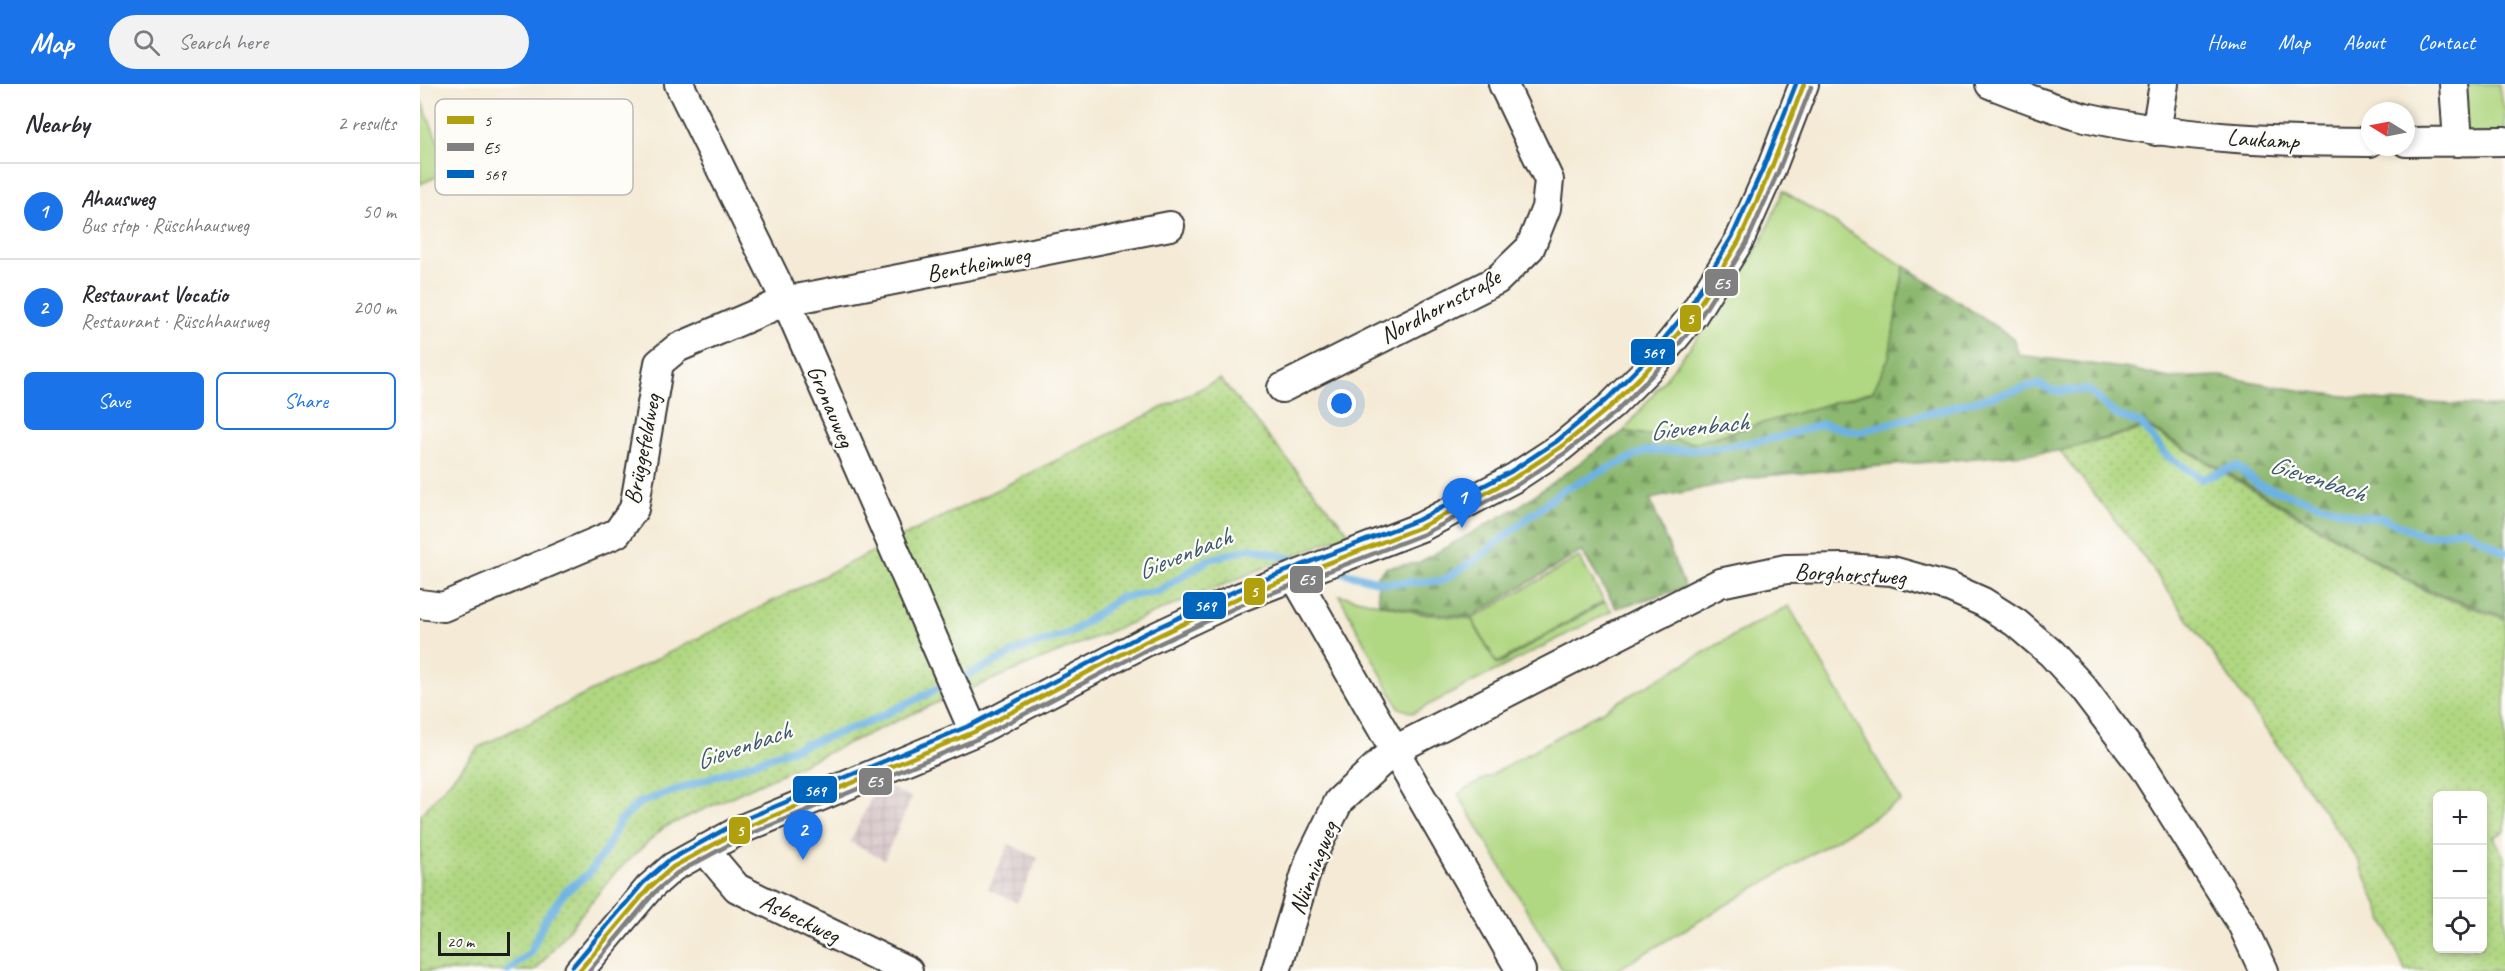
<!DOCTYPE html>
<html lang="en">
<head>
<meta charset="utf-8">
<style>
  :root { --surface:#fff; --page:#f2f2f3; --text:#2b2b33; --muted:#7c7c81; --line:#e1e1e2; --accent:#1a73e8 }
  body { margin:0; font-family:Caveat,sans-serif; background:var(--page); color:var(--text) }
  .controls { position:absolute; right:18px; bottom:18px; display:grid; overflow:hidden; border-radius:9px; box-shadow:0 3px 9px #0003 }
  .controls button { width:54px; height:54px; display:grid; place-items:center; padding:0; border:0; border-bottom:2px solid var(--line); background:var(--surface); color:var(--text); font:30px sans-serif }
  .compass { position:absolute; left:1941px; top:18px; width:54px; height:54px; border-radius:50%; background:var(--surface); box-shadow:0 3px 9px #0003; rotate:280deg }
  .scale { position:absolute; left:18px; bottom:15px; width:72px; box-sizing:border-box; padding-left:6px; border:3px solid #1c1c1c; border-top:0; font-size:16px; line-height:21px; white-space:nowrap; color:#1c1c1c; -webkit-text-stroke:4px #fdfcf7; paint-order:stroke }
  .you { position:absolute; left:922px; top:320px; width:21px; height:21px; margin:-15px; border:4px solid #fff; border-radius:50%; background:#1a73e8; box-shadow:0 0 0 9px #1a73e833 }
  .badge { display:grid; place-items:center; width:39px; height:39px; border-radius:50%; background:var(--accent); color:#fff; font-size:20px; font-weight:700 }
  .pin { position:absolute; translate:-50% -50px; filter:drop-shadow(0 2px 3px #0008) }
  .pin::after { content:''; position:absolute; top:32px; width:21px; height:18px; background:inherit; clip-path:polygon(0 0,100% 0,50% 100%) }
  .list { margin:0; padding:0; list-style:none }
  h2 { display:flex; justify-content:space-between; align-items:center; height:78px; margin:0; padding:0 24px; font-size:26px }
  h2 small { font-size:20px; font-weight:400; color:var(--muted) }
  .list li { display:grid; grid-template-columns:39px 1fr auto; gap:18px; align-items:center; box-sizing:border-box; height:96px; padding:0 24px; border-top:2px solid var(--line) }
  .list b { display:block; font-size:22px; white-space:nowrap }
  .list p { margin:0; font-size:20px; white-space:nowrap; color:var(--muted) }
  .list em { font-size:20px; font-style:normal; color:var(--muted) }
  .actions { display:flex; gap:12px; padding:18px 24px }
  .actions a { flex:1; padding:14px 0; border:2px solid var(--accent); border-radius:9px; text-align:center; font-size:21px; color:var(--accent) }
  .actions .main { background:var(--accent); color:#fff }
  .icon { flex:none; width:33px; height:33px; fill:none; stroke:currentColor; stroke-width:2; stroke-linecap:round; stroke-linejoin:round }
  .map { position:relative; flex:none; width:2085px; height:887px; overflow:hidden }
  header { display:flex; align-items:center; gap:36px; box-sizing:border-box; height:84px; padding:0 30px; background:var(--accent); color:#fff }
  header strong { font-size:28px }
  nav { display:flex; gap:33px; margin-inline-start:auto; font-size:21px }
  .search { width:420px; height:54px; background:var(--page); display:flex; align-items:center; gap:15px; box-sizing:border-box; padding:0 21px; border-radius:33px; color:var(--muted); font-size:22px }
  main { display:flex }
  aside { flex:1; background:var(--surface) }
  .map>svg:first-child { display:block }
  .industrial { fill:url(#industrial-grid) }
  .grass { fill:#b0d782; stroke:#667a4f; stroke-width:1.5 }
  .forest { fill:url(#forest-firs); stroke:#546a46; stroke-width:1.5 }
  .park { fill:url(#park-dots); stroke:#667a4f; stroke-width:1.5; fill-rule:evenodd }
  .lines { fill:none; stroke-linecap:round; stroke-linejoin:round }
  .stream { stroke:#6db2e4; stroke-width:8 }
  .street-casing { stroke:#3c3b38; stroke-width:32 }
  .street { stroke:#fff; stroke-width:28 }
  .bus-1-casing { stroke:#fdfcf7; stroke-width:9 }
  .bus-2-casing { stroke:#fdfcf7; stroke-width:9 }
  .bus-3-casing { stroke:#fdfcf7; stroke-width:9 }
  .bus-1 { stroke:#b1a00d; stroke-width:4.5 }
  .bus-2 { stroke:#808080; stroke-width:4.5 }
  .bus-3 { stroke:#0065bd; stroke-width:4.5 }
  .labels { text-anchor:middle; stroke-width:4.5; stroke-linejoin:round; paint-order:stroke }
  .street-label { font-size:24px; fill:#1c1c1c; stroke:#fdfcf7 }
  .water-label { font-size:26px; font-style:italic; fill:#3c586c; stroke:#fdfcf7 }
  .key { fill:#fdfcf7; stroke:#bab9b5; stroke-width:1.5 }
  .key-label { font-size:16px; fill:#1c1c1c }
  .line-badge { stroke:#fdfcf7; stroke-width:2 }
  .badge-label { font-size:16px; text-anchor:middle; font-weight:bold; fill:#fff }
</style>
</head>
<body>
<header>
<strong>Map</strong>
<div class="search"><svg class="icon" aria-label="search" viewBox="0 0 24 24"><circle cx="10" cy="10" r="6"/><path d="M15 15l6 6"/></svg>Search here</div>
<nav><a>Home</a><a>Map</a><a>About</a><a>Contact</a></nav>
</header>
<main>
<aside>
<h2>Nearby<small>2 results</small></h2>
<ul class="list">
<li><span class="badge">1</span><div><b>Ahausweg</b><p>Bus stop · Rüschhausweg</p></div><em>50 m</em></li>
<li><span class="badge">2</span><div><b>Restaurant Vocatio</b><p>Restaurant · Rüschhausweg</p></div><em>200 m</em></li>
</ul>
<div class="actions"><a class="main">Save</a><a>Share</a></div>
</aside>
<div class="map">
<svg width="2085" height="887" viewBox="0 0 2085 887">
  <defs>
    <pattern id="industrial-grid" width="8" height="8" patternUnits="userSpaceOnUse" patternTransform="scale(1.5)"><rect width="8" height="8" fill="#d2bec2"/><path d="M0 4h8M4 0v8" fill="none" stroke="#b4a3a6"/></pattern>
    <pattern id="forest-firs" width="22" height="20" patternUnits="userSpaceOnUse" patternTransform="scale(1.5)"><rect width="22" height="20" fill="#8cb870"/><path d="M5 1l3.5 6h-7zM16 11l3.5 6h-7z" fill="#72955b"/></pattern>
    <pattern id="park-dots" width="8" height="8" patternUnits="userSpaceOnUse" patternTransform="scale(1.5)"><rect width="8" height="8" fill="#b0d782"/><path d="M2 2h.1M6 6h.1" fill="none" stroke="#97b870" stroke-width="1.8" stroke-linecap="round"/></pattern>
  </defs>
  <rect width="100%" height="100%" fill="#fdfcf7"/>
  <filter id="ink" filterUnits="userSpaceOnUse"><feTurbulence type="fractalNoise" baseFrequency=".0167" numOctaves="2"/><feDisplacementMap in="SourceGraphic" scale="12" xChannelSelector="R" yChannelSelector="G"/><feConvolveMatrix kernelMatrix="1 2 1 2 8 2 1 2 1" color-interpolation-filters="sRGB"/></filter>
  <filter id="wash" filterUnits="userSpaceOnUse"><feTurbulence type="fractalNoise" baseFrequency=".008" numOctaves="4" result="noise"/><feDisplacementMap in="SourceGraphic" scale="24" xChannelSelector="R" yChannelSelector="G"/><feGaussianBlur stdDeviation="1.35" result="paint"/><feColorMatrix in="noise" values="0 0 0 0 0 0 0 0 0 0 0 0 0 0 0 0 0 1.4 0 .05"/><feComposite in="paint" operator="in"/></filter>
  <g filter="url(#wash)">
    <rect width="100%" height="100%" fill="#f4ead5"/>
    <!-- industrial -->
    <path class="industrial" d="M 459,698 L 492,714 L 464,775 L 430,758 Z
      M 589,760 L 618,774 L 597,819 L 568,805 Z"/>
    <!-- grass -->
    <path class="grass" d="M 2042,0 L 2078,0 L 2085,28 L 2085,49 L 2046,50 Z
      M 0,14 L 30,87 L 0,100 Z
      M 1363,107 L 1484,182 L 1469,273 L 1453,307 L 1274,359 L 1204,347 L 1289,239 L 1342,157 Z
      M 1159,473 L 1184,517 L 1077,579 L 1052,535 Z
      M 919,511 L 1003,530 L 1051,535 L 1077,581 L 1185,518 L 1192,527 L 993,629 L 979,624 Z
      M 1369,522 L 1481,717 L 1195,887 L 1143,887 L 1038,710 L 1325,545 Z"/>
    <!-- forest -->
    <path class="forest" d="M 1484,182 L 1593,254 L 1599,271 L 1710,285 L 1749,294 L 1801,292 L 1883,307 L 1966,317 L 2085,323 L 2085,533 L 2007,506 L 1728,342 L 1639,367 L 1342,392 L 1230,415 L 1265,504 L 1196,524 L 1162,467 L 1051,533 L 1003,528 L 959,519 L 957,492 L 967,483 L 998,479 L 1098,423 L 1204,347 L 1274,359 L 1453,307 L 1469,273 Z"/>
    <!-- park -->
    <path class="park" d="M 800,295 L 929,449 L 518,618 L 243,744 L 194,790 L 115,887 L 0,887 L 0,732 L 59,663 Z
      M 1728,344 L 2007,508 L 2085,535 L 2085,747 L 2074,753 L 2085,775 L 2085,887 L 1985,887 L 1939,777 L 1724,473 L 1640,367 ZM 2018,712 L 2062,712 L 2062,864 L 2018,864 Z"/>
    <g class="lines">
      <!-- stream -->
      <path class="stream" d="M 914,486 L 964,499 L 1022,497 L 1058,474 L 1143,406 L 1225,367 L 1290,365 L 1356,354 L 1402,340 L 1438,348 L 1618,300 L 1633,307 L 1668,306 L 1695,330 L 1721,340 L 1747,372 L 1782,395 L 1817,382 L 1839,401 L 1936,432 L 1963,434 L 2004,452 L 2044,445 L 2085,468
        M 538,596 L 601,565 L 652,548 L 699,514 L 739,507 L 788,476 L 831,464 L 885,478
        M 88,887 L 110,869 L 125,835 L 145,808 L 169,789 L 186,766 L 199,738 L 219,719 L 449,638 L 527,600"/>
    </g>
  </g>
  <g filter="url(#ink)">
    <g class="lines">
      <!-- street casing -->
      <g class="street-casing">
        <path id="street" d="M 259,0 L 366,217 L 554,648
          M 1570,0 C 1601,12 1633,25 1665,33 C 1758,54 1854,58 1950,58
          M 2034,0 L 2038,58
          M 1736,47 L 1744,0
          M 1986,58 L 2085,57
          M 862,304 L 1077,196 L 1110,164 L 1126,124 L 1129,96 L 1083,0
          M 875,493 L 1101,887
          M 0,520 L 23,523 L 197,449 L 214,425 L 239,279 L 257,264 L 366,217 L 750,142
          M 284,765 L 317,804 L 488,887
          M 159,887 L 229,804 L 253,783 L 322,745 L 554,648 L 727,557 L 818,514 L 1001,443 L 1094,394 L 1141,363 L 1191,322 L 1236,277 L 1273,231 L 1319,157 L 1351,85 L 1384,0
          M 856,887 L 890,776 L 919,717 L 973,667 L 1300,499 L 1366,485 L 1424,484 L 1472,487 L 1529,503 L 1563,518 L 1596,539 L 1631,569 L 1663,604 L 1723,683 L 1822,840 L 1844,887"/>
      </g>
      <!-- street -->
      <use href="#street" class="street"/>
      <!-- bus-1 casing -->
      <g class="bus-1-casing">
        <path id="bus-1" d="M 159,887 L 229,804 L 253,783 L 322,745 L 554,648 L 727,557 L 818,514 L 1001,443 L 1094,394 L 1141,363 L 1191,322 L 1236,277 L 1273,231 L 1319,157 L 1351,85 L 1384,0"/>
      </g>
      <!-- bus-2 casing -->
      <g class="bus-2-casing">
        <path id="bus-2" d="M 169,887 L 234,809 L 257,789 L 325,752 L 557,655 L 730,564 L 821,521 L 1004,450 L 1097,401 L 1145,369 L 1196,328 L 1241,282 L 1279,235 L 1326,160 L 1358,88 L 1391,3"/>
      </g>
      <!-- bus-3 casing -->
      <g class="bus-3-casing">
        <path id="bus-3" d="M 153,882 L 223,799 L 248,777 L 318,738 L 551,641 L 724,550 L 815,507 L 998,436 L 1090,388 L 1137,357 L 1186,316 L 1230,272 L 1267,227 L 1312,153 L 1344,82 L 1376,0"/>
      </g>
      <!-- bus-1 -->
      <use href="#bus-1" class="bus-1"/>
      <!-- bus-2 -->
      <use href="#bus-2" class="bus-2"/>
      <!-- bus-3 -->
      <use href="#bus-3" class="bus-3"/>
    </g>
  </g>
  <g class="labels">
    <!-- street labels -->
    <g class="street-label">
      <text transform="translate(1843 55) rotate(4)" y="8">Laukamp</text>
      <text transform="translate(558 180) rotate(-11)" y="8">Bentheimweg</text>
      <text transform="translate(1020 222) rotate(-28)" y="8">Nordhornstraße</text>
      <text transform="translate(411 322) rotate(67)" y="8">Gronauweg</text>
      <text transform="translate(222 365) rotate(-79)" y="8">Brüggefeldweg</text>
      <text transform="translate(1430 490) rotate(3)" y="8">Borghorstweg</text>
      <text transform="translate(893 784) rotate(-69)" y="8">Nünningweg</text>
      <text transform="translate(380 834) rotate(26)" y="8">Asbeckweg</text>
    </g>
    <!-- water labels -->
    <g class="water-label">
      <text transform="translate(1279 342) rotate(-6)" y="9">Gievenbach</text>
      <text transform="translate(1898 394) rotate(18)" y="9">Gievenbach</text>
      <text transform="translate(764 469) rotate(-22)" y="9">Gievenbach</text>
      <text transform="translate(323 661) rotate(-19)" y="9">Gievenbach</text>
    </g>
  </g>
  <!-- legend -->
  <rect x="15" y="15" width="198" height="96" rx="9" class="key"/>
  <rect x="27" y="32" width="27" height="8" fill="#b1a00d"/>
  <rect x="27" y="59" width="27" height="8" fill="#808080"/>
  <rect x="27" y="86" width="27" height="8" fill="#0065bd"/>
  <g class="key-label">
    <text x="64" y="42">5</text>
    <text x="64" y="69">E5</text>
    <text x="64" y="96">569</text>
  </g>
  <g class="line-badge">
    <rect x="1284" y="184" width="35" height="29" rx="6" fill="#808080"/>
    <rect x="1259" y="220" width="23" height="29" rx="6" fill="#b1a00d"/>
    <rect x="1210" y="254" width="46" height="28" rx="6" fill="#0065bd"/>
    <rect x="869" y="481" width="35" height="29" rx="6" fill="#808080"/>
    <rect x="823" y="493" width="23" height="29" rx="6" fill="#b1a00d"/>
    <rect x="762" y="507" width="45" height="29" rx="6" fill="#0065bd"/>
    <rect x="438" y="683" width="35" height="29" rx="6" fill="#808080"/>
    <rect x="372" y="691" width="46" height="29" rx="6" fill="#0065bd"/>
    <rect x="308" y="732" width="23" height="29" rx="6" fill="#b1a00d"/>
  </g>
  <g class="badge-label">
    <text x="1302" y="205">E5</text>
    <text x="1270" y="240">5</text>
    <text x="1233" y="274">569</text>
    <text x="887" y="501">E5</text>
    <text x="834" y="513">5</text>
    <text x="785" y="527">569</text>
    <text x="455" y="703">E5</text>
    <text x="395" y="712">569</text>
    <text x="320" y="752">5</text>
  </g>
</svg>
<div class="controls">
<button>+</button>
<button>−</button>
<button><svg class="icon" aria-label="locate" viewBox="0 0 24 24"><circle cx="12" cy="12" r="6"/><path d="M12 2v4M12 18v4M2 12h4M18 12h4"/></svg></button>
</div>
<svg class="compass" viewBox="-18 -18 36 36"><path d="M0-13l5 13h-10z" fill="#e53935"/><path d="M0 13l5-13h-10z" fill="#7c7c81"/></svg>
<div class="scale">20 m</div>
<div class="you"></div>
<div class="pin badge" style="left:1042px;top:444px">1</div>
<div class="pin badge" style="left:383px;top:776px">2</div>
</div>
</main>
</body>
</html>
